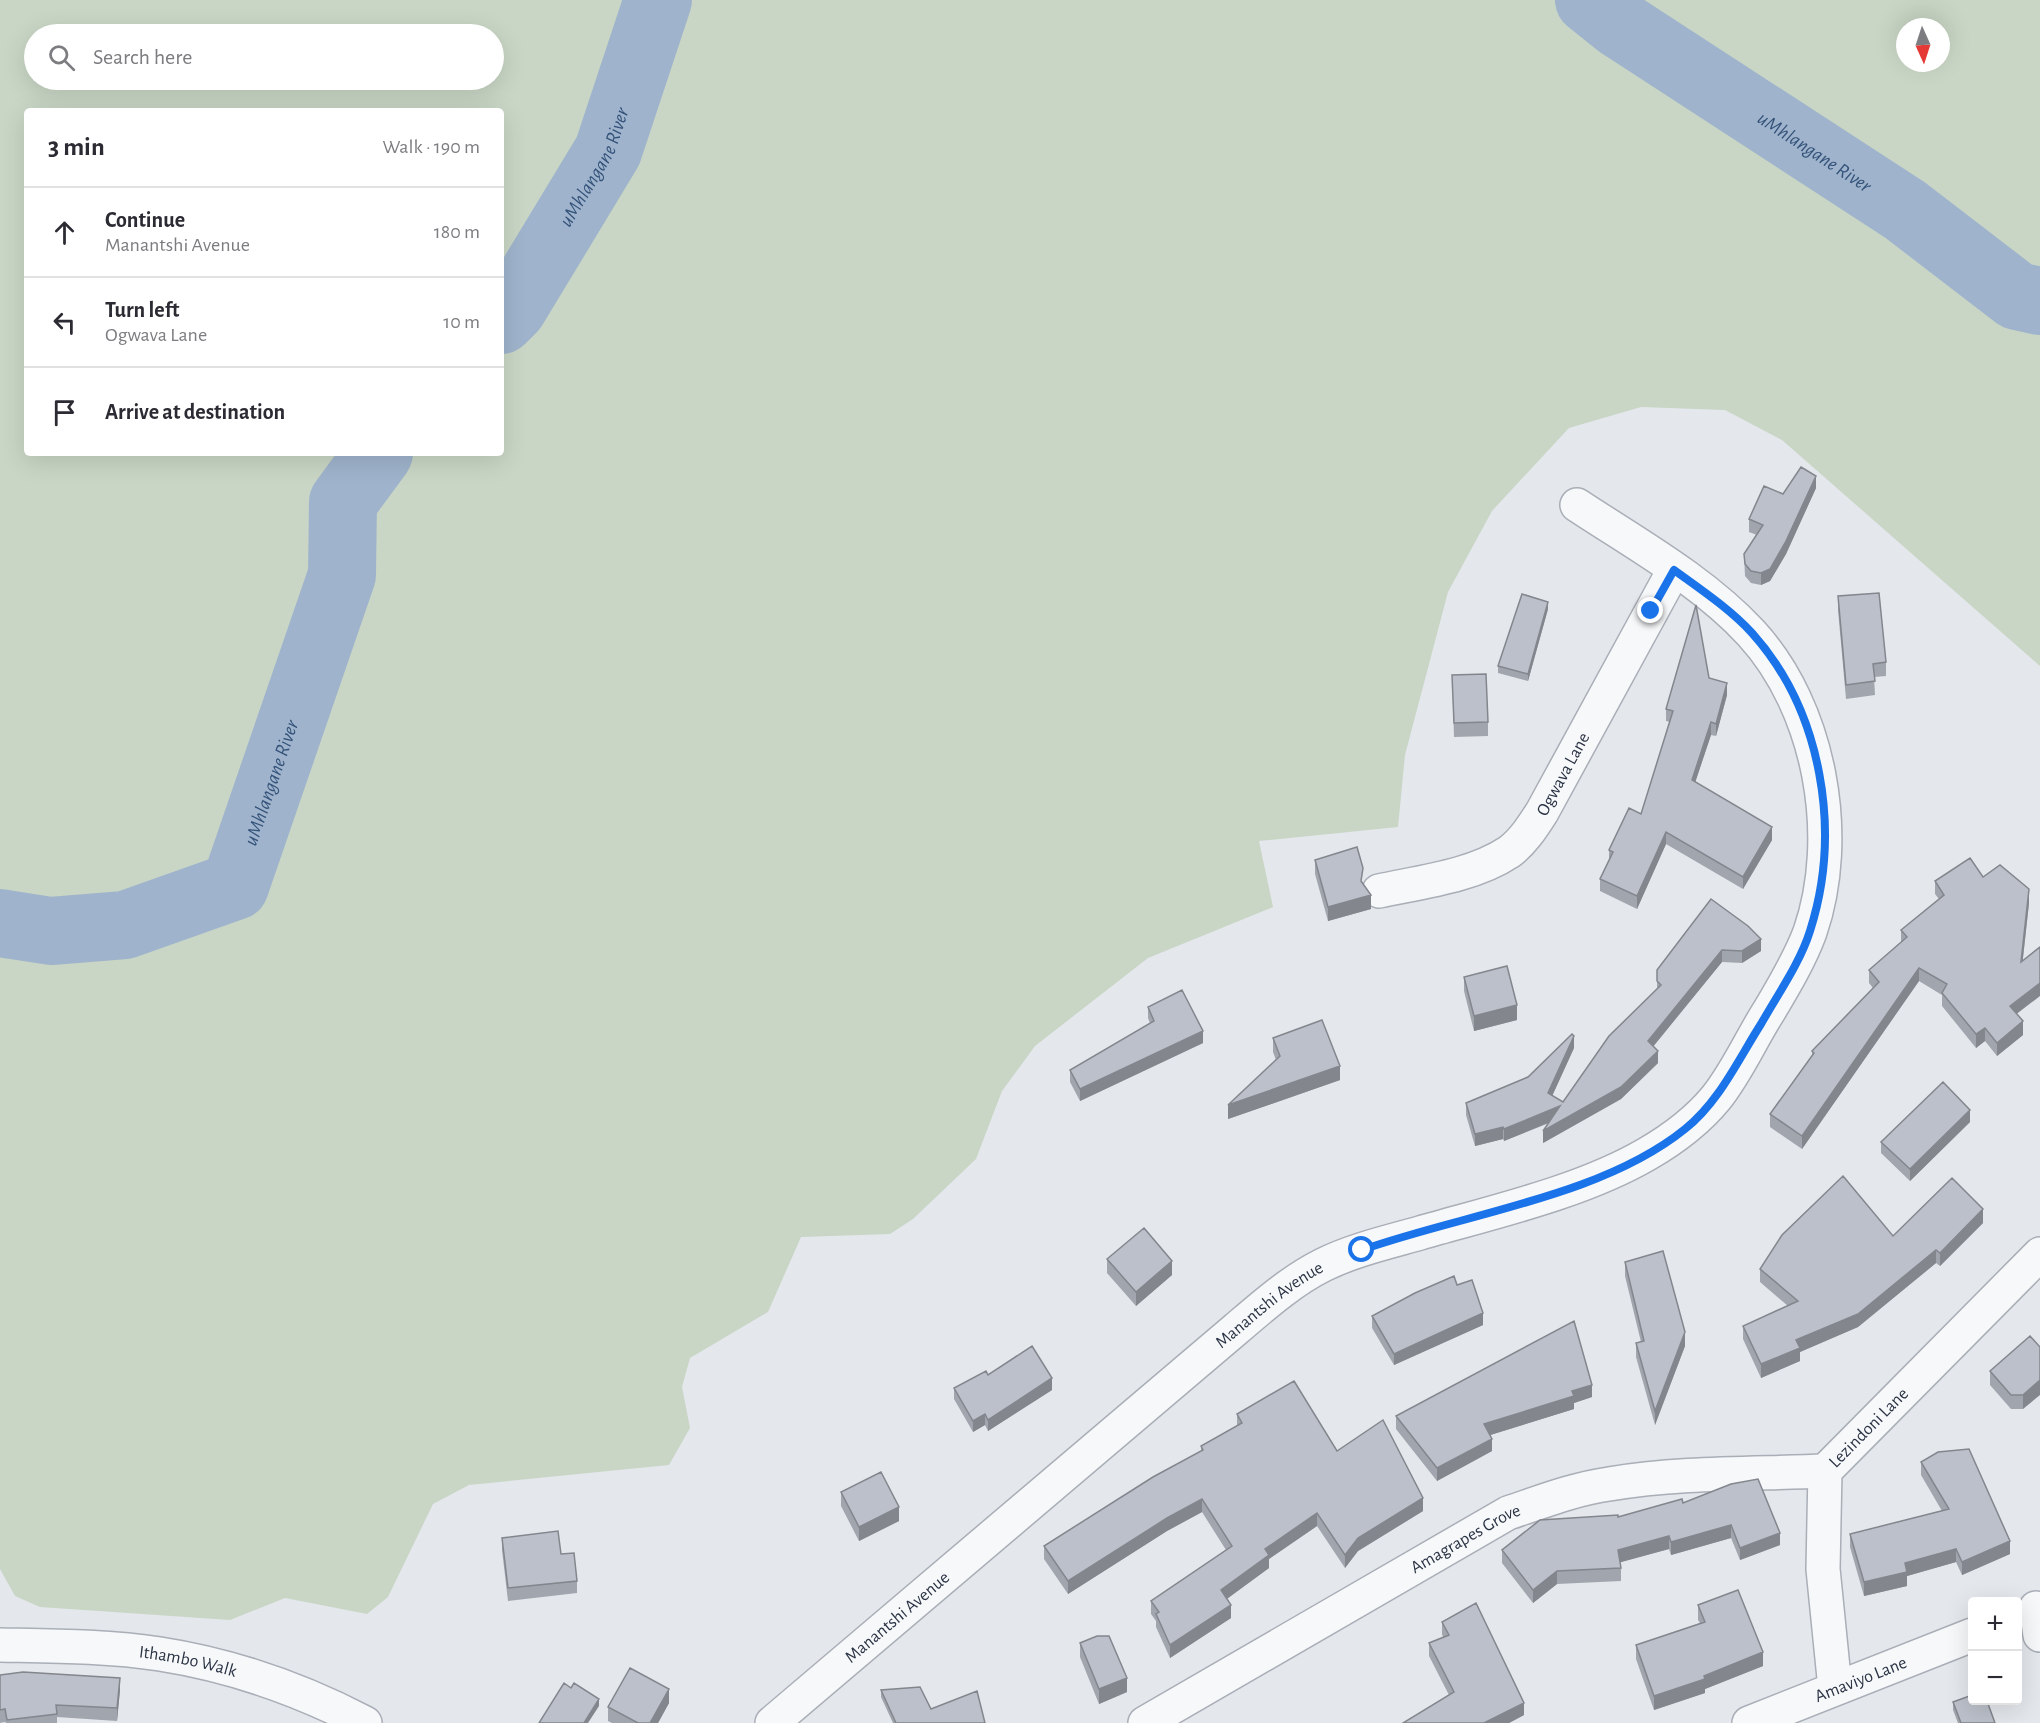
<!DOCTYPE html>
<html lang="en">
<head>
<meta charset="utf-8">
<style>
  :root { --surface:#fff; --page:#f2f2f3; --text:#2b2b33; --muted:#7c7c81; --line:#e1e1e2 }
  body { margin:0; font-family:"Alegreya Sans",sans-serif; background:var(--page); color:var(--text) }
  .controls { position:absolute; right:18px; bottom:18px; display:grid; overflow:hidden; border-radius:6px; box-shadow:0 6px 24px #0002 }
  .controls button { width:54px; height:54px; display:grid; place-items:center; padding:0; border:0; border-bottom:2px solid var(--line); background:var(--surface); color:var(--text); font:30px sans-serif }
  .compass { position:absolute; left:1896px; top:18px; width:54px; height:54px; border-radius:50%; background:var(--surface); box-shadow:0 6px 24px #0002; rotate:177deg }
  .stop { position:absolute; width:18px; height:18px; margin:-14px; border:4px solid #1a73e8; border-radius:50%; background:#fff }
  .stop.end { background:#1a73e8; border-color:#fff; box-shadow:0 2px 6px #0008 }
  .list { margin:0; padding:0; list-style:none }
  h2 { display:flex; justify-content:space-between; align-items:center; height:78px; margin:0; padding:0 24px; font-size:26px }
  h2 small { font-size:20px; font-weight:400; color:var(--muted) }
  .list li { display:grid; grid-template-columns:39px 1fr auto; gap:18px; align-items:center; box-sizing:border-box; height:90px; padding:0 24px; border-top:2px solid var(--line) }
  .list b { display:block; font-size:22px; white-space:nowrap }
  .list p { margin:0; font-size:20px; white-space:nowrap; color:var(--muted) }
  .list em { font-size:20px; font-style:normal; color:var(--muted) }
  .icon { flex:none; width:33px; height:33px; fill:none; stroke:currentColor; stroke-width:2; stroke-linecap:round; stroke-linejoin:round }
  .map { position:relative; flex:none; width:2040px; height:1723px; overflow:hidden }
  .search { position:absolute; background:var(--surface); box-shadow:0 6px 24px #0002; left:24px; top:24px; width:480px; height:66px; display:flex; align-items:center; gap:15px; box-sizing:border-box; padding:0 21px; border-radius:33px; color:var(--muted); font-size:22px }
  .panel { position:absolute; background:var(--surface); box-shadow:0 6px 24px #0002; left:24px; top:108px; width:480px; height:348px; border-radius:6px }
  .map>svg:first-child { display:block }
  .green { fill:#c9d6c5; fill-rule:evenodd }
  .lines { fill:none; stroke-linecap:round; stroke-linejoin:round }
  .river { stroke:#9fb4cc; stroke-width:68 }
  .street-casing { stroke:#a9aeb7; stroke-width:36 }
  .street { stroke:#f7f8fa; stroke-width:33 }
  .wall { fill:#a1a5ae }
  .shaded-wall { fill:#83868d }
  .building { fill:#bbc0ca; stroke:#83868d; stroke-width:1.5 }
  .route { stroke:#1a73e8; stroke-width:8 }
  .labels { text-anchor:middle; stroke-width:4.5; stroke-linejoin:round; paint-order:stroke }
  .street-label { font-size:18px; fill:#2b3445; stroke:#f4f6f9 }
  .water-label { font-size:20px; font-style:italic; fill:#34527a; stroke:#f4f6f9 }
</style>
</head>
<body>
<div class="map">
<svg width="2040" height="1723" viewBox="0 0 2040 1723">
  <rect width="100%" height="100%" fill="#e4e7ec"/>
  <!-- green -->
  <path class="green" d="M 0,0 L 2040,0 L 2040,666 L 1782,440 L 1725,410 L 1641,407 L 1569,428 L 1492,511 L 1448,592 L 1405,755 L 1398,827 L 1259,841 L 1273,907 L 1148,958 L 1035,1046 L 1002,1091 L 976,1159 L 913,1219 L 890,1234 L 801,1237 L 768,1312 L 690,1358 L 682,1387 L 690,1428 L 669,1465 L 469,1485 L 433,1504 L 388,1597 L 367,1614 L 285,1598 L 230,1620 L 40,1607 L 15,1596 L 0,1569 ZM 1905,27 L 1941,27 L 1941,63 L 1905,63 ZM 34,34 L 494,34 L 494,80 L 34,80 ZM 27,111 L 501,111 L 501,453 L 27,453 Z"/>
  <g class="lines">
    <!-- river -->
    <g class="river">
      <path id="s1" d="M 1589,0 L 1619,24 L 1905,210 L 2017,296 L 2040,301"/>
      <path id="s2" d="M 501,320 L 513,308 L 608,151 L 658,0"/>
      <path id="s3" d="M 0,923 L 51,931 L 125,925 L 235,886 L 342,575 L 343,502 L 379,453"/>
    </g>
    <!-- street casing -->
    <g class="street-casing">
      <g id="street">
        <path id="s4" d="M 1379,891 C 1421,882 1473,876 1509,852 C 1523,842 1533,826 1542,812 L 1674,570"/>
        <path d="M 2036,1608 L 2040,1635"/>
        <path id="s5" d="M 0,1645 C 53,1646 108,1646 160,1654 C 230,1665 302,1690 365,1723"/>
        <path id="s6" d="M 1835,1688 L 1823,1569 L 1825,1471 L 2040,1254"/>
        <path id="s7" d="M 772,1723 L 1236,1329 C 1263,1306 1291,1281 1323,1265 C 1353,1250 1388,1242 1420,1233 C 1493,1212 1582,1192 1647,1154 C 1673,1139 1697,1121 1716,1098 C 1737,1072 1751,1039 1769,1011 C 1784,986 1800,959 1810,932 C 1843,836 1820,708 1751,633 C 1703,581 1636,544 1577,505"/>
        <path id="s8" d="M 1145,1723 L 1508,1513 C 1541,1502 1574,1489 1609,1484 C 1680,1472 1753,1474 1825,1471"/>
        <path id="s9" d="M 1749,1723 L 1972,1635"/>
      </g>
    </g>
    <!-- street -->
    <use href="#street" class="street"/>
  </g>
  <!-- wall -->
  <path class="wall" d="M 1816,488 L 1786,554 L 1770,581 L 1761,585 L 1751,583 L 1745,576 L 1744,554 L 1757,535 L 1749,532 L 1749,519 L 1783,494 Z
    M 1838,596 L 1886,662 L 1886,676 L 1874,677 L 1875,695 L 1846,699 L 1838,610 Z
    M 1548,609 L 1528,681 L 1498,673 L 1498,666 Z
    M 1452,675 L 1488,722 L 1488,736 L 1454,737 Z
    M 1709,678 L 1727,695 L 1716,736 L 1711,735 L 1695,782 L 1772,840 L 1743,889 L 1666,844 L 1637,909 L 1600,891 L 1600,879 L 1609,861 L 1609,850 L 1641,814 L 1670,722 L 1666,721 L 1666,709 Z
    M 1315,860 L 1363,884 L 1371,909 L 1328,921 L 1315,874 Z
    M 1983,877 L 2029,903 L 2017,1014 L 2023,1035 L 1997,1056 L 1985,1041 L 1976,1048 L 1942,1006 L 1942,995 L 1919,981 L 1802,1149 L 1770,1127 L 1770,1114 L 1812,1056 L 1812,1051 L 1873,988 L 1869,983 L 1869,970 L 1901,943 L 1901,930 L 1939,899 L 1935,894 L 1935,881 Z
    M 1711,899 L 1761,951 L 1742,963 L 1722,962 L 1653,1046 L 1658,1063 L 1621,1099 L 1543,1143 L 1549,1123 L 1504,1141 L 1503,1139 L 1475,1146 L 1466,1115 L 1466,1103 L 1528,1077 L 1574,1048 L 1552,1096 L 1563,1102 L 1657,990 L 1657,970 Z
    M 1464,977 L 1517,1020 L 1474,1031 L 1464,991 Z
    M 1148,1007 L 1203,1043 L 1080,1101 L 1070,1082 L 1070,1070 L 1150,1023 L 1148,1018 Z
    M 1273,1038 L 1340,1080 L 1228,1119 L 1276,1060 L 1273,1052 Z
    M 1970,1122 L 1910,1181 L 1881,1153 L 1881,1142 Z
    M 1983,1223 L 1940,1266 L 1936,1263 L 1858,1327 L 1800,1352 L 1800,1361 L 1761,1378 L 1743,1339 L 1743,1326 L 1788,1306 L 1760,1282 L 1760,1269 L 1893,1236 Z
    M 1107,1259 L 1172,1275 L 1136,1306 L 1107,1273 Z
    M 1625,1262 L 1685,1346 L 1655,1425 L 1636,1357 L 1636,1343 L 1641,1342 L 1625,1276 Z
    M 1457,1285 L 1483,1325 L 1394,1365 L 1372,1328 L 1372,1316 Z
    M 2030,1336 L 2023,1409 L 2011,1409 L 1990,1385 L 1990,1371 Z
    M 988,1375 L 1052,1390 L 988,1431 L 985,1425 L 973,1432 L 954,1399 L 954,1388 Z
    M 1592,1397 L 1574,1403 L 1574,1409 L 1490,1435 L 1492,1451 L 1437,1481 L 1396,1429 L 1396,1416 Z
    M 1237,1414 L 1337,1451 L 1423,1511 L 1358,1551 L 1345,1568 L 1317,1526 L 1269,1559 L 1269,1568 L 1227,1599 L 1231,1618 L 1170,1658 L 1156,1627 L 1156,1621 L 1151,1614 L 1151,1601 L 1226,1550 L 1202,1512 L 1167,1531 L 1068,1594 L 1044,1559 L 1044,1546 L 1201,1451 L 1201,1446 L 1237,1426 Z
    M 1921,1462 L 2010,1554 L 1962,1575 L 1956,1562 L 1907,1576 L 1907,1586 L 1864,1596 L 1850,1547 L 1850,1534 L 1942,1511 L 1921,1475 Z
    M 841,1492 L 899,1521 L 859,1541 L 841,1506 Z
    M 1683,1503 L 1780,1545 L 1740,1560 L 1731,1538 L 1671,1555 L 1669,1549 L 1620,1562 L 1621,1568 L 1621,1581 L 1557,1584 L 1533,1603 L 1502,1563 L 1502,1550 L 1618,1517 Z
    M 502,1538 L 561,1554 L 577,1581 L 577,1593 L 508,1601 L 502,1550 Z
    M 1698,1605 L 1763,1666 L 1705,1689 L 1705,1693 L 1654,1710 L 1636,1659 L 1636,1645 L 1700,1623 L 1698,1620 Z
    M 1442,1622 L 1524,1715 L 1509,1723 L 1403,1723 L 1449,1695 L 1429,1656 L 1429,1643 L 1443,1637 L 1442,1634 Z
    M 1080,1643 L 1127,1692 L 1099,1704 L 1080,1657 Z
    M 0,1675 L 120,1690 L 117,1721 L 57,1717 L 57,1723 L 6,1723 L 5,1722 L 0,1723 Z
    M 881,1690 L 931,1709 L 985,1723 L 893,1723 L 881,1697 Z
    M 1953,1702 L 1995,1723 L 1958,1723 L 1953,1710 Z
    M 669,1703 L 658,1723 L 612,1723 L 608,1721 L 608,1707 Z"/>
  <!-- shaded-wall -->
  <path class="shaded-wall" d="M 1816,476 L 1816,488 L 1786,554 L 1770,581 L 1761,585 L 1761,573 Z
    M 1548,602 L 1548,609 L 1528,681 L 1528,674 Z
    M 1727,683 L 1727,695 L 1716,736 L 1716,724 Z
    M 1711,722 L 1711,735 L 1692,792 L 1692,780 Z
    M 1772,827 L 1772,840 L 1743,889 L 1743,877 Z
    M 1666,832 L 1666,844 L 1637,909 L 1637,896 Z
    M 2029,889 L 2029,903 L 2021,975 L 2021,962 Z
    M 1371,895 L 1371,909 L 1328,921 L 1328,907 Z
    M 1761,939 L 1761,951 L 1742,963 L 1742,951 Z
    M 1722,950 L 1722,962 L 1648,1053 L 1648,1041 Z
    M 1919,968 L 1919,981 L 1802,1149 L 1802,1136 Z
    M 2040,983 L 2040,996 L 2010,1019 L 2010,1006 Z
    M 1517,1005 L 1517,1020 L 1474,1031 L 1474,1016 Z
    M 2023,1021 L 2023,1035 L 1997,1056 L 1997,1043 Z
    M 1985,1028 L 1985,1041 L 1976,1048 L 1976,1034 Z
    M 1203,1031 L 1203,1043 L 1080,1101 L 1080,1089 Z
    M 1574,1036 L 1574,1048 L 1548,1105 L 1548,1093 Z
    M 1658,1051 L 1658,1063 L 1621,1099 L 1543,1143 L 1543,1131 Z
    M 1340,1066 L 1340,1080 L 1228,1119 L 1228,1105 Z
    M 1560,1106 L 1560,1118 L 1504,1141 L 1504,1129 Z
    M 1970,1110 L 1970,1122 L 1910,1181 L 1910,1169 Z
    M 1503,1127 L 1503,1139 L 1475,1146 L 1475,1134 Z
    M 1983,1209 L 1983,1223 L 1940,1266 L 1940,1253 Z
    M 1936,1250 L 1936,1263 L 1858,1327 L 1800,1352 L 1800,1361 L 1761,1378 L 1761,1364 L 1796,1340 Z
    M 1172,1261 L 1172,1275 L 1136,1306 L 1136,1292 Z
    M 1483,1313 L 1483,1325 L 1394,1365 L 1394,1354 Z
    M 1685,1332 L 1685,1346 L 1655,1425 L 1655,1411 Z
    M 1052,1378 L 1052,1390 L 988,1431 L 988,1420 Z
    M 2040,1380 L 2040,1395 L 2023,1409 L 2023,1395 Z
    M 1592,1385 L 1592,1397 L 1574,1403 L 1574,1409 L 1484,1437 L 1484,1424 L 1572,1391 Z
    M 985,1414 L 985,1425 L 973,1432 L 973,1421 Z
    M 1492,1439 L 1492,1451 L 1437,1481 L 1437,1468 Z
    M 1423,1498 L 1423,1511 L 1358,1551 L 1345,1568 L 1345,1555 L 1358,1538 Z
    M 1202,1499 L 1202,1512 L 1167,1531 L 1068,1594 L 1068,1581 L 1167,1518 Z
    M 899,1507 L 899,1521 L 859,1541 L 859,1527 Z
    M 1317,1513 L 1317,1526 L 1269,1559 L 1269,1568 L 1221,1603 L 1221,1590 L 1265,1549 Z
    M 1731,1525 L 1731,1538 L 1671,1555 L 1671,1542 Z
    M 1780,1533 L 1780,1545 L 1740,1560 L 1740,1548 Z
    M 1669,1536 L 1669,1549 L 1618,1563 L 1618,1550 Z
    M 2010,1541 L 2010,1554 L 1962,1575 L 1962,1562 Z
    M 1956,1549 L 1956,1562 L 1907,1576 L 1907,1586 L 1864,1596 L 1864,1582 L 1905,1563 Z
    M 1557,1571 L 1557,1584 L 1533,1603 L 1533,1590 Z
    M 1231,1605 L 1231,1618 L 1170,1658 L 1170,1645 Z
    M 1763,1652 L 1763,1666 L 1705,1689 L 1705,1693 L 1654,1710 L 1654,1696 Z
    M 120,1678 L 120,1690 L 117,1721 L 117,1708 Z
    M 1127,1678 L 1127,1692 L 1099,1704 L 1099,1689 Z
    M 669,1689 L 669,1703 L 658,1723 L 650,1723 Z
    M 599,1699 L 599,1706 L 588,1723 L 584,1723 Z
    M 1524,1703 L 1524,1715 L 1509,1723 L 1484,1723 Z"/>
  <!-- building -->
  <path class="building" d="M 1801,467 L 1816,476 L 1786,541 L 1770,569 L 1761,573 L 1751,571 L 1745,564 L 1744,554 L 1763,525 L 1749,519 L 1764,486 L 1783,494 Z
    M 1879,593 L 1886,662 L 1873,664 L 1875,681 L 1846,685 L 1838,596 Z
    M 1522,594 L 1548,602 L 1528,674 L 1498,666 Z
    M 1696,605 L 1709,678 L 1727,683 L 1716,724 L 1711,722 L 1692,780 L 1772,827 L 1743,877 L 1666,832 L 1637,896 L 1600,879 L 1613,852 L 1609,850 L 1629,808 L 1641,814 L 1673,711 L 1666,709 Z
    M 1486,674 L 1488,722 L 1454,723 L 1452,675 Z
    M 1357,847 L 1363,868 L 1361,881 L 1371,895 L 1328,907 L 1315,860 Z
    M 1970,858 L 1983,877 L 2000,865 L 2029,889 L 2021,962 L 2040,947 L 2040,983 L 2010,1006 L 2023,1021 L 1997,1043 L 1985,1028 L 1976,1034 L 1942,993 L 1947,984 L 1919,968 L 1802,1136 L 1770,1114 L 1814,1053 L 1812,1051 L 1879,982 L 1869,970 L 1907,937 L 1901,930 L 1944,895 L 1935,881 Z
    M 1711,899 L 1748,926 L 1761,939 L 1742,951 L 1722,950 L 1648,1041 L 1658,1051 L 1621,1087 L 1543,1131 L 1560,1106 L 1504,1129 L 1503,1127 L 1475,1134 L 1466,1103 L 1528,1077 L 1572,1034 L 1574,1036 L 1548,1093 L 1563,1102 L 1609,1036 L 1661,985 L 1657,981 L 1657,970 Z
    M 1507,966 L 1517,1005 L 1474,1016 L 1464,977 Z
    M 1182,990 L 1203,1031 L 1080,1089 L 1070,1070 L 1154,1021 L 1148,1007 Z
    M 1322,1020 L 1340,1066 L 1228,1105 L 1280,1056 L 1273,1038 Z
    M 1943,1082 L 1970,1110 L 1910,1169 L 1881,1142 Z
    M 1843,1176 L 1893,1236 L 1952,1178 L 1983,1209 L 1940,1253 L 1936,1250 L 1858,1314 L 1796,1340 L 1800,1348 L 1761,1364 L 1743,1326 L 1798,1301 L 1760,1269 L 1782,1235 Z
    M 1144,1228 L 1172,1261 L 1136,1292 L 1107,1259 Z
    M 1663,1251 L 1685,1332 L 1655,1411 L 1636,1343 L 1644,1341 L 1625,1262 Z
    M 1454,1276 L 1457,1285 L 1472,1280 L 1483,1313 L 1394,1354 L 1372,1316 L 1415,1293 Z
    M 1574,1321 L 1592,1385 L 1572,1391 L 1574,1396 L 1484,1424 L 1492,1439 L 1437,1468 L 1396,1416 Z
    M 2030,1336 L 2040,1347 L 2040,1380 L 2023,1395 L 2011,1395 L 1990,1371 Z
    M 1032,1346 L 1052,1378 L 988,1420 L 985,1414 L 973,1421 L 954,1388 L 986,1371 L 988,1375 Z
    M 1294,1381 L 1337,1451 L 1383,1420 L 1423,1498 L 1358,1538 L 1345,1555 L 1317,1513 L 1265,1549 L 1269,1555 L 1221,1590 L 1231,1605 L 1170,1645 L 1156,1614 L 1159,1612 L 1151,1601 L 1232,1546 L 1202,1499 L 1167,1518 L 1068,1581 L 1044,1546 L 1153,1477 L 1203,1450 L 1201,1446 L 1242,1423 L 1237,1414 Z
    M 1969,1449 L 2010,1541 L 1962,1562 L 1956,1549 L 1905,1563 L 1907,1572 L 1864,1582 L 1850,1534 L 1949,1509 L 1921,1462 L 1938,1452 Z
    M 881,1472 L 899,1507 L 859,1527 L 841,1492 Z
    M 1758,1479 L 1780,1533 L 1740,1548 L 1731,1525 L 1671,1542 L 1669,1536 L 1618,1550 L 1621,1568 L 1557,1571 L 1533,1590 L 1502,1550 L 1540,1520 L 1618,1515 L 1618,1517 L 1682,1499 L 1683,1503 L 1731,1484 Z
    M 558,1531 L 561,1554 L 574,1553 L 577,1581 L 508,1588 L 502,1538 Z
    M 1738,1590 L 1763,1652 L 1704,1676 L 1705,1679 L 1654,1696 L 1636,1645 L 1705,1622 L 1698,1605 Z
    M 1476,1603 L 1524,1703 L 1484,1723 L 1403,1723 L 1454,1692 L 1429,1643 L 1449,1635 L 1442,1622 Z
    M 1097,1636 L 1109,1636 L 1127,1678 L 1099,1689 L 1080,1643 Z
    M 630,1668 L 669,1689 L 650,1723 L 638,1723 L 608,1707 Z
    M 23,1672 L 120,1678 L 117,1708 L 56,1705 L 57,1714 L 7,1720 L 5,1709 L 0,1710 L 0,1675 Z
    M 564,1683 L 571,1688 L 574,1683 L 599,1699 L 584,1723 L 539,1723 Z
    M 920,1687 L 931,1709 L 977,1691 L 985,1723 L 896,1723 L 881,1690 Z
    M 1972,1695 L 1972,1701 L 1987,1701 L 1995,1723 L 1961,1723 L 1953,1702 Z"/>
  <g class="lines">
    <!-- route -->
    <path class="route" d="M 1362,1250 C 1463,1214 1601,1197 1685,1129 C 1719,1102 1738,1060 1761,1024 C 1778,994 1800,963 1810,931 C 1842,831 1822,711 1752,633 C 1730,609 1700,589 1674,570 L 1651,611"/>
  </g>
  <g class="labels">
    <!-- street labels -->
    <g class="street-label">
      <text dy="6" stroke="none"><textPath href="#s4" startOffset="232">Ogwava Lane</textPath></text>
      <text dy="6" stroke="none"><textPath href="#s7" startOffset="650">Manantshi Avenue</textPath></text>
      <text dy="6" stroke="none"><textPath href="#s6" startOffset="279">Lezindoni Lane</textPath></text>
      <text dy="6" stroke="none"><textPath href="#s8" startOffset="370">Amagrapes Grove</textPath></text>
      <text dy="6" stroke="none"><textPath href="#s7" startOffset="164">Manantshi Avenue</textPath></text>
      <text dy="6" stroke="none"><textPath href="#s5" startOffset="189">Ithambo Walk</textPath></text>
      <text dy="6" stroke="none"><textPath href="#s9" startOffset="120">Amaviyo Lane</textPath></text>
    </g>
    <!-- water labels -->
    <g class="water-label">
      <text dy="7" stroke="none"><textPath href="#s1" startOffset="272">uMhlangane River</textPath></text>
      <text dy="7" stroke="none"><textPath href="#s2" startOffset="180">uMhlangane River</textPath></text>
      <text dy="7" stroke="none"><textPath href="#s3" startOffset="352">uMhlangane River</textPath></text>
    </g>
  </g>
</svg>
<div class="controls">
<button>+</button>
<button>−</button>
</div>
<svg class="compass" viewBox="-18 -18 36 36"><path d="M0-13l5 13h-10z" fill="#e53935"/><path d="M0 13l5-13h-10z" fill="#7c7c81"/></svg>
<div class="stop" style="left:1362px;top:1250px"></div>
<div class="stop end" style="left:1651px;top:611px"></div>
<div class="search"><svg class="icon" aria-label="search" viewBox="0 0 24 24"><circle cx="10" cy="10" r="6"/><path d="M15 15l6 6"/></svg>Search here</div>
<section class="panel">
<h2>3 min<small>Walk · 190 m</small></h2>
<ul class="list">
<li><svg class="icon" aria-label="ahead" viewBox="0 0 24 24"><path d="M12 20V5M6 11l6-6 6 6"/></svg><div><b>Continue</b><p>Manantshi Avenue</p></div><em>180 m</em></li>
<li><svg class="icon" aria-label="left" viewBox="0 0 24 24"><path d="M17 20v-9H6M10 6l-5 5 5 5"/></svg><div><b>Turn left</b><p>Ogwava Lane</p></div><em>10 m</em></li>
<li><svg class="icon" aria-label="arrive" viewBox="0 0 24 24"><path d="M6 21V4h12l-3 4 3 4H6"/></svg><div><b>Arrive at destination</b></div></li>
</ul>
</section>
</div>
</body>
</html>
